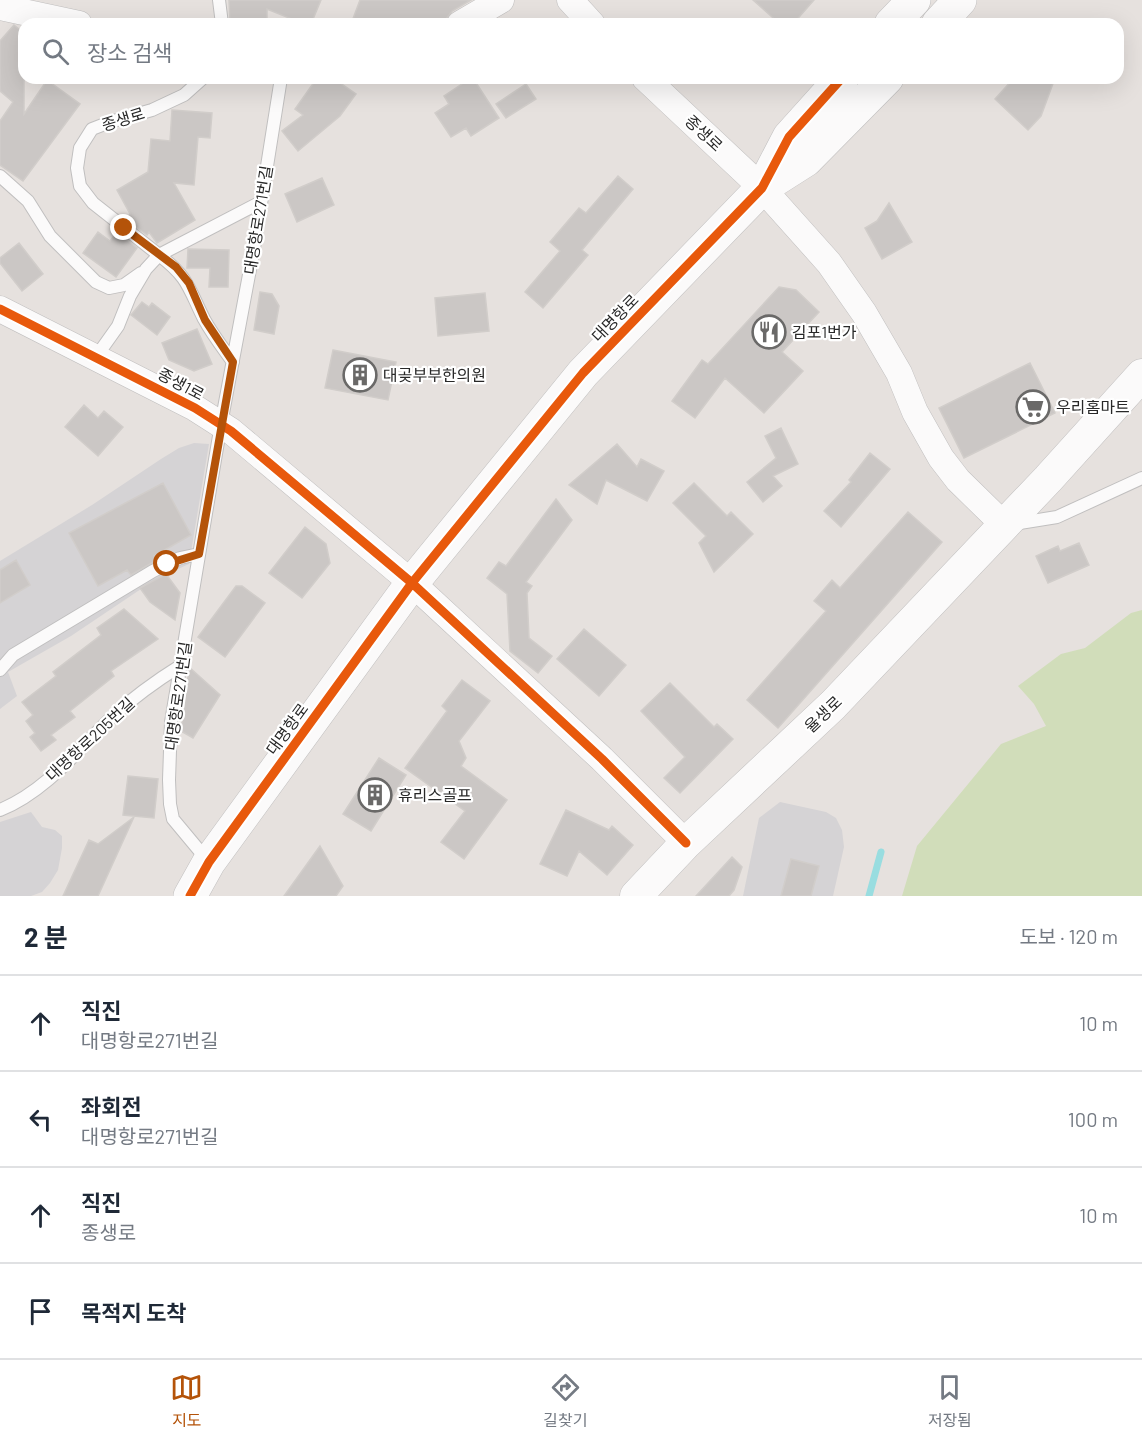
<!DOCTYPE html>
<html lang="ko">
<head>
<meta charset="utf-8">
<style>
  :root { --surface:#fff; --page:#f2f2f3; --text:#1f2937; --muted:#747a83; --line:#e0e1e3; --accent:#b45309 }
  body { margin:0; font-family:Barlow,"Noto Sans KR",sans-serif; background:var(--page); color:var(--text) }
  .stop { position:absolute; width:18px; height:18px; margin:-14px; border:4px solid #b45309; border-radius:50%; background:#fff }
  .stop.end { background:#b45309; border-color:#fff; box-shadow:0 2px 6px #0008 }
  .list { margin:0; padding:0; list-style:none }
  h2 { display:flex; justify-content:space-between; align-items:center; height:78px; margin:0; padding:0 24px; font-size:26px }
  h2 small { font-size:20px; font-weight:400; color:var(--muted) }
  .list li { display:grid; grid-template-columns:39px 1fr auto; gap:18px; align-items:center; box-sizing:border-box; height:96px; padding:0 24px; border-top:2px solid var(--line) }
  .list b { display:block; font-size:22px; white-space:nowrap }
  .list p { margin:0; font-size:20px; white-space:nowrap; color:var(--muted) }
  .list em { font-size:20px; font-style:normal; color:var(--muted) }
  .icon { flex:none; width:33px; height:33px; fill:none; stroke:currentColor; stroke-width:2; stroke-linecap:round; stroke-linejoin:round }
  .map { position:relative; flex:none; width:1142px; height:896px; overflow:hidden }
  .search { position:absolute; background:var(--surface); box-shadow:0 6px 24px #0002; left:18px; right:18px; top:18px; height:66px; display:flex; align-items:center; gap:15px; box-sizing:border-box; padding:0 21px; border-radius:18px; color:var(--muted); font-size:22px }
  .sheet { height:462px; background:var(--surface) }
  nav { display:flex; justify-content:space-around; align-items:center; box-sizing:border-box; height:84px; border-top:2px solid var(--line); background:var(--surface); font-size:16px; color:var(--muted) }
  nav a { display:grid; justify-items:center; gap:3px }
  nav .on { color:var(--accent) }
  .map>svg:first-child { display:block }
  .industrial { fill:#d5d3d5 }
  .green { fill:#d1ddba }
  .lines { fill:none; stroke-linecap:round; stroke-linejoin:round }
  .stream { stroke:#99dde0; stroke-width:7 }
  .building { fill:#cbc7c5; stroke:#d1cdca; stroke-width:1.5 }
  .service-casing { stroke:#c0bfbf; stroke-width:14 }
  .minor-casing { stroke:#c0bfbf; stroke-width:27 }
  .tertiary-casing { stroke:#c0bfbf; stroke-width:33 }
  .secondary-casing { stroke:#c0bfbf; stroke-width:34 }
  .service { stroke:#fbfafa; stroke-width:12 }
  .minor { stroke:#fbfafa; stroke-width:26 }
  .tertiary { stroke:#fbfafa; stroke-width:32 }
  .secondary { stroke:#fbfafa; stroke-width:33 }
  .cycleway-casing { stroke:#fff; stroke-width:13 }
  .cycleway { stroke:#e8590c; stroke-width:9 }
  .route { stroke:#b45309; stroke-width:8 }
  .labels { text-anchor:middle; stroke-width:4.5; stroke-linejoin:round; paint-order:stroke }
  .street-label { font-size:16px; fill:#282828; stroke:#fff }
  .poi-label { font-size:16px; fill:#282828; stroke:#fff; text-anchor:start }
</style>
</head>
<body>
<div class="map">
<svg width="1142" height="896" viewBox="0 0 1142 896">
  <rect width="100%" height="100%" fill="#e6e1de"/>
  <!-- industrial -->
  <path class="industrial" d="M 194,443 L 209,444 L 189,564 L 167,574 L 138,591 L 71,636 L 8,672 L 17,696 L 0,709 L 0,561 L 92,505 L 161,459 L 179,448 Z
    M 780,802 L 826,812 L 836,818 L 842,830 L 844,847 L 833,896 L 743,896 L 759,818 Z
    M 31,812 L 42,827 L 55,830 L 62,836 L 62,848 L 58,870 L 50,883 L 42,892 L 31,896 L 0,896 L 0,822 Z"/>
  <!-- green -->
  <path class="green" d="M 1142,610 L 1142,896 L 902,896 L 917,846 L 1001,744 L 1046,726 L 1034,704 L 1018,686 L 1061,654 L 1085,648 L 1131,613 Z"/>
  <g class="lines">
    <!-- stream -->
    <path class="stream" d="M 869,896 L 881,852"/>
  </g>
  <!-- building -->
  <path class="building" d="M 229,0 L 321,0 L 311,24 L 304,24 L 267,9 L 267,24 L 230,24 Z
    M 360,0 L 471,0 L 452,11 L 446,19 L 438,24 L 351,24 Z
    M 753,0 L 814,0 L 793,24 L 780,24 Z
    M 14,25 L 24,33 L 24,114 L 47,80 L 80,104 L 23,181 L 0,165 L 0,121 L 13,102 L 0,91 L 0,41 Z
    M 317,78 L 333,78 L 356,94 L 340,116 L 298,151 L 282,131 L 303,115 L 295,109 Z
    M 471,78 L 473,78 L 499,118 L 471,136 L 466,128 L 451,137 L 435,113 L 449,104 L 444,96 Z
    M 1014,78 L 1055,78 L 1041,116 L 1028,130 L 995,99 Z
    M 526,84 L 536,99 L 506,118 L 496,104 Z
    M 172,110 L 212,113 L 210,138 L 198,137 L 194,185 L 174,183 L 195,220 L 157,243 L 149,232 L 147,235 L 126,219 L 130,214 L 117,190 L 148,172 L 151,139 L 170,141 Z
    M 618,176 L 633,189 L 582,250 L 588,255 L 543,308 L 525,292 L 560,251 L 550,242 L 579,208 L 586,213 Z
    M 322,178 L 334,205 L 297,222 L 285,194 Z
    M 889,203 L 912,242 L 882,259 L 865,228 L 877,221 Z
    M 98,232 L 110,241 L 117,232 L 137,248 L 116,277 L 83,253 Z
    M 19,243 L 43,274 L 22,291 L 0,263 L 0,258 Z
    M 188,249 L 229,250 L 228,287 L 209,287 L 210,268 L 187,268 Z
    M 779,287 L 796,290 L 819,312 L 782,352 L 803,371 L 764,413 L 725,378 L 695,418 L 672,401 L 702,360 L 708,364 Z
    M 260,292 L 272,294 L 279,306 L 274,334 L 254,330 Z
    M 485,293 L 489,331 L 438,336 L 435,298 Z
    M 142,302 L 149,307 L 152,303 L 170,317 L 157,335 L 131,315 Z
    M 197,329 L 212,364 L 194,371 L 169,360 L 162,343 Z
    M 333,350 L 396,362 L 388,400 L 325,388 Z
    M 1030,363 L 1055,413 L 964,458 L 939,408 Z
    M 84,405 L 98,418 L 104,411 L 123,427 L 98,456 L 65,427 Z
    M 781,428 L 798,464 L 773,476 L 782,486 L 763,502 L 747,482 L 776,458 L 765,436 Z
    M 617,444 L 637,467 L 641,459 L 664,471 L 647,501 L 606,480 L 597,504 L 569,485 Z
    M 870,453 L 890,469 L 841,527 L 824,511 L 851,482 L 849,480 Z
    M 163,483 L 191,535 L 154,556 L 157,560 L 131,575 L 127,570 L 98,586 L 69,533 Z
    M 694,483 L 727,516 L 731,512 L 753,534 L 714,572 L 699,543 L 706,536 L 673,503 Z
    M 556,499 L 572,520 L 526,582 L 532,586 L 527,593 L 529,638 L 552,656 L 538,673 L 510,651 L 507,594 L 487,578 L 499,562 L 506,566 Z
    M 908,512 L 942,542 L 778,728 L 747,700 L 826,611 L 814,601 L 832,580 L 840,588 Z
    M 305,527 L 326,544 L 330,563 L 302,598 L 269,573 Z
    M 1079,543 L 1089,565 L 1048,583 L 1036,556 L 1058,546 L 1060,551 Z
    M 16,560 L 30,585 L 0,603 L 0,570 Z
    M 166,574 L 180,593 L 175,620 L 150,602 L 140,588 Z
    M 236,586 L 242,586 L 265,603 L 225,657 L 198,637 Z
    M 124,609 L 158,639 L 111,671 L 114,676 L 70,711 L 75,717 L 51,735 L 56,740 L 41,751 L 30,737 L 35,733 L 26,721 L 33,715 L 22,702 L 56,676 L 53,672 L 101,635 L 97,628 Z
    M 584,629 L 626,665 L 599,696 L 557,659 Z
    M 189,667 L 220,695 L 193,738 L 181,731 Z
    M 462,680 L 490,701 L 459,741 L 466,758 L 461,766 L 507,800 L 464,859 L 441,842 L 465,811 L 405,768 L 447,711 L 442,706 Z
    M 670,683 L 714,727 L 717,724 L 733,739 L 680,793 L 664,778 L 685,757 L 641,711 Z
    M 379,758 L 406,775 L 371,831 L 343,814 Z
    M 128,776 L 158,779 L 154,818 L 123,815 Z
    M 566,810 L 609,830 L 612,826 L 633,845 L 607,875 L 579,851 L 567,876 L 540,864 Z
    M 134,817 L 98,896 L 63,896 L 89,840 L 98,844 Z
    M 320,846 L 343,886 L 336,896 L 284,896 Z
    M 732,857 L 742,867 L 734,890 L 729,896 L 696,896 Z
    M 791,859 L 819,866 L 811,896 L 781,896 Z"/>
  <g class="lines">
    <!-- service casing -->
    <g class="service-casing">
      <path id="service" d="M 219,0 L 222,24
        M 203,78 L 184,95 L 152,110 L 110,122 L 92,129 L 80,148 L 77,168 L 80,186 L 93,203 L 159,255 L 261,202
        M 0,176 L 28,201 L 50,236 L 96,282 L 109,288 L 124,285 L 141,273
        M 96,357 L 118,326 L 130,296 L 146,269 L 159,255 C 189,278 188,287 204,319 C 212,334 223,348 233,362
        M 1014,524 L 1057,517 L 1142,478
        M 0,670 L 13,655 L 153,571 L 180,558 L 199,554
        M 0,810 C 45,792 79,749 113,716 C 134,697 156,681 180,666
        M 208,861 L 173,819 L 170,804 L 169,780 L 171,722 L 221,424 L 254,248 L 281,78"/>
    </g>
    <!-- minor casing -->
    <g class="minor-casing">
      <path id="minor" d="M 570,0 L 592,24
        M 0,7 L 79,24
        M 460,24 L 501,0
        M 645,78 L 762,188 L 829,263 L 864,313 L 899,373 L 915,412 L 941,458 L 958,480 L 1004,525
        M 0,309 L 195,408 L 231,431 L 412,583 L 602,759 L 686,843"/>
    </g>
    <!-- tertiary casing -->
    <g class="tertiary-casing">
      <path id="tertiary" d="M 636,896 L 686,843 L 833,705 L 1048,479 L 1142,375"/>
    </g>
    <!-- secondary casing -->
    <g class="secondary-casing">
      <path id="secondary" d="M 891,24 L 914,0
        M 938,24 L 960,0
        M 763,187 L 789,137 L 842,78
        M 190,896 L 209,862 L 412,583 L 583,373 L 762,188 L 806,160 L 887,78"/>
    </g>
    <!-- service -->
    <use href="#service" class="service"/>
    <!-- minor -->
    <use href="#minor" class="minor"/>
    <!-- tertiary -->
    <use href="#tertiary" class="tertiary"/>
    <!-- secondary -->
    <use href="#secondary" class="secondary"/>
    <!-- cycleway casing -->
    <g class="cycleway-casing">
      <path id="cycleway" d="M 0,309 L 195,408 L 231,431 L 412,583 L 602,759 L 686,843
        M 190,896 L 209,862 L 412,583 L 583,373 L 762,188 L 789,137 L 842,78"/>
    </g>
    <!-- cycleway -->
    <use href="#cycleway" class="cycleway"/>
  </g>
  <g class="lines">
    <!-- route -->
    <path class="route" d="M 124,228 L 176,267 L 189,283 L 205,320 L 233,362 L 199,554 L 167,564"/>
  </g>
  <!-- icons -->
  <defs>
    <g id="restaurant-ring" transform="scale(1.725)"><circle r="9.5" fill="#fff" stroke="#6a6968" stroke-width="1.5"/><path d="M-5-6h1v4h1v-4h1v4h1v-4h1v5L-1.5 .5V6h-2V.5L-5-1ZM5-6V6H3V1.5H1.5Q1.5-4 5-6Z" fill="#6a6968"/></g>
    <g id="building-ring" transform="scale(1.725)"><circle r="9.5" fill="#fff" stroke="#6a6968" stroke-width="1.5"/><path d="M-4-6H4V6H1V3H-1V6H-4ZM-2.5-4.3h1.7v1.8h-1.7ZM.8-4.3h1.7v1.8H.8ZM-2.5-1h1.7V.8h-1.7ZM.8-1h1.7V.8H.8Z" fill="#6a6968"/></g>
    <g id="supermarket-ring" transform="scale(1.725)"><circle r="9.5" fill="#fff" stroke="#6a6968" stroke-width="1.5"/><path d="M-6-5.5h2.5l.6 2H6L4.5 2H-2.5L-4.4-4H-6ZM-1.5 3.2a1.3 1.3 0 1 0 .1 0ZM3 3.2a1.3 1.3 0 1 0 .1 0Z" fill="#6a6968"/></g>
  </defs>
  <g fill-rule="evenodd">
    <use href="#restaurant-ring" x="769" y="332"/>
    <use href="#building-ring" x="360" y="375"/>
    <use href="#supermarket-ring" x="1033" y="407"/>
    <use href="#building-ring" x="375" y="795"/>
  </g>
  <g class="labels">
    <!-- street labels -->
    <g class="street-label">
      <text transform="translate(123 119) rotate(-17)" y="6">종생로</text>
      <text transform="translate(704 133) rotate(43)" y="6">종생로</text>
      <text transform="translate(258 220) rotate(-81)" y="6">대명항로271번길</text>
      <text transform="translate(615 318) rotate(-46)" y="6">대명항로</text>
      <text transform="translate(181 384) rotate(28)" y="6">종생1로</text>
      <text transform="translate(178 696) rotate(-82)" y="6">대명항로271번길</text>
      <text transform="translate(823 714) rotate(-44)" y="6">율생로</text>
      <text transform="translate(287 729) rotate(-54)" y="6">대명항로</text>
      <text transform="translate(90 739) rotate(-43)" y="6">대명항로205번길</text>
    </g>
    <!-- poi labels -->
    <g class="poi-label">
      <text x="792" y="338">김포1번가</text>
      <text x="383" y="381">대곶부부한의원</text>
      <text x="1056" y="413">우리홈마트</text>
      <text x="398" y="801">휴리스골프</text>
    </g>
  </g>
</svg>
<div class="stop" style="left:167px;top:564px"></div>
<div class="stop end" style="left:124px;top:228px"></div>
<div class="search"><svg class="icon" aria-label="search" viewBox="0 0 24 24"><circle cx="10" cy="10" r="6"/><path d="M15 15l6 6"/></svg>장소 검색</div>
</div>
<section class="sheet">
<h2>2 분<small>도보 · 120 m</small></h2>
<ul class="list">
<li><svg class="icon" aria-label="ahead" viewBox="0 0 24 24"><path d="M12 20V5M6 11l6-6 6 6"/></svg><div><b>직진</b><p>대명항로271번길</p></div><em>10 m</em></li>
<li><svg class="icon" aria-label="left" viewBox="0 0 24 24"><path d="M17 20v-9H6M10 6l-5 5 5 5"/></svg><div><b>좌회전</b><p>대명항로271번길</p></div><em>100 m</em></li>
<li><svg class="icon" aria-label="ahead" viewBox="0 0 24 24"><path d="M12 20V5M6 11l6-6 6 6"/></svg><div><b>직진</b><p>종생로</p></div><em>10 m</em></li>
<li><svg class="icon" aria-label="arrive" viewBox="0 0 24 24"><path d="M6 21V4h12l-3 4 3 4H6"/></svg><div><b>목적지 도착</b></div></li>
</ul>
</section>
<nav>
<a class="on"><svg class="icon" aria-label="map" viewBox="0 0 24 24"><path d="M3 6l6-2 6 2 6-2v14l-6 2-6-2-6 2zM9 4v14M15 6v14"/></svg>지도</a>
<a><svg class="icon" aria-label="directions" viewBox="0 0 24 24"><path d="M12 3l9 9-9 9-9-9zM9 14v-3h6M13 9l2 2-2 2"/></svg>길찾기</a>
<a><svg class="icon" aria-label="saved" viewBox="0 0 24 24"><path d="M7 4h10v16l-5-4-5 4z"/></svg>저장됨</a>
</nav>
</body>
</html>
